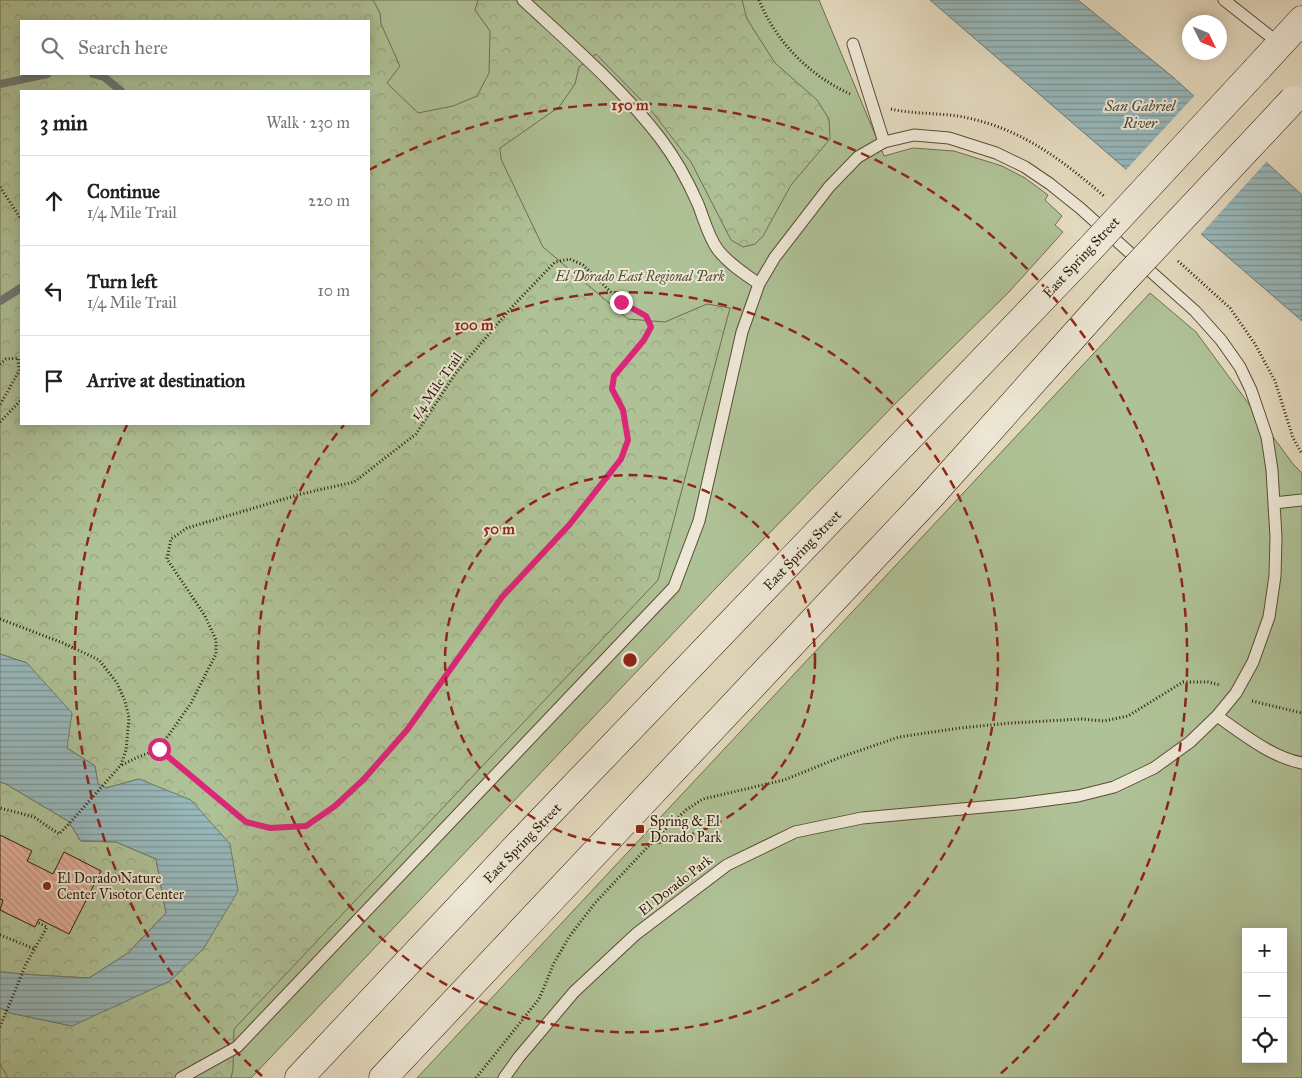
<!DOCTYPE html>
<html lang="en">
<head>
<meta charset="utf-8">
<style>
  :root { --surface:#fff; --page:#f6f6f6; --text:#202124; --muted:#757577; --line:#e0e0e0 }
  body { margin:0; font-family:"IM FELL Great Primer",serif; background:var(--page); color:var(--text) }
  .controls { position:absolute; right:15px; bottom:15px; display:grid; overflow:hidden; border-radius:0px; box-shadow:0 2px 12px #0003 }
  .controls button { width:45px; height:45px; display:grid; place-items:center; padding:0; border:0; border-bottom:1px solid var(--line); background:var(--surface); color:var(--text); font:25px sans-serif }
  .compass { position:absolute; left:1182px; top:15px; width:45px; height:45px; border-radius:50%; background:var(--surface); box-shadow:0 2px 12px #0003; rotate:133deg }
  .stop { position:absolute; width:15px; height:15px; margin:-11px; border:4px solid #db2777; border-radius:50%; background:#fff }
  .stop.end { background:#db2777; border-color:#fff; box-shadow:0 1px 5px #0008 }
  .list { margin:0; padding:0; list-style:none }
  h2 { display:flex; justify-content:space-between; align-items:center; height:65px; margin:0; padding:0 20px; font-size:21px }
  h2 small { font-size:16px; font-weight:400; color:var(--muted) }
  .list li { display:grid; grid-template-columns:32px 1fr auto; gap:15px; align-items:center; box-sizing:border-box; height:90px; padding:0 20px; border-top:1px solid var(--line) }
  .list b { display:block; font-size:19px; white-space:nowrap }
  .list p { margin:0; font-size:16px; white-space:nowrap; color:var(--muted) }
  .list em { font-size:16px; font-style:normal; color:var(--muted) }
  .icon { flex:none; width:28px; height:28px; fill:none; stroke:currentColor; stroke-width:2; stroke-linecap:round; stroke-linejoin:round }
  .map { position:relative; flex:none; width:1302px; height:1078px; overflow:hidden }
  .search { position:absolute; background:var(--surface); box-shadow:0 2px 12px #0003; left:20px; top:20px; width:350px; height:55px; display:flex; align-items:center; gap:12px; box-sizing:border-box; padding:0 18px; border-radius:0px; color:var(--muted); font-size:19px }
  .panel { position:absolute; background:var(--surface); box-shadow:0 2px 12px #0003; left:20px; top:90px; width:350px; height:335px; border-radius:0px }
  .map>svg:first-child { display:block }
  .green { fill:#afc196; stroke:#6e6e50; fill-rule:evenodd }
  .forest { fill:url(#forest-crowns); stroke:#6e6e50; fill-rule:evenodd }
  .water { fill:url(#water-rules); stroke:#6e7a74 }
  .pier { fill:#e4dabf }
  .lines { fill:none; stroke-linecap:round; stroke-linejoin:round }
  .stream { stroke:#6e7a74; stroke-width:8 }
  .building { fill:url(#building-back-hatch); stroke:#2e1c09 }
  .service-casing { stroke:#5c4c36; stroke-width:13 }
  .secondary-casing { stroke:#2e1c09; stroke-width:29 }
  .path { stroke:#2e1c09; stroke-width:3; stroke-dasharray:1 2.5; stroke-linecap:butt }
  .service { stroke:#ede7d5; stroke-width:11 }
  .secondary { stroke:#ede7d5; stroke-width:28 }
  .secondary-bridge-casing { stroke:#2e1c09; stroke-width:29; stroke-linecap:butt }
  .secondary-bridge { stroke:#ede7d5; stroke-width:28 }
  .route { stroke:#db2777; stroke-width:6 }
  .ring { fill:none; stroke:#8f2418; stroke-width:2.5; stroke-dasharray:9 6 }
  .poi-dot { fill:#8f2418; stroke:#ede7d5; stroke-width:2 }
  .labels { text-anchor:middle; stroke-width:4; stroke-linejoin:round; paint-order:stroke }
  .street-label { font-size:14px; fill:#2e1c09; stroke:#ede7d5 }
  .park-label { font-size:14px; font-style:italic; fill:#554e33; stroke:#ede7d5 }
  .poi-label { font-size:14px; fill:#2e1c09; stroke:#ede7d5; text-anchor:start }
  .water-label { font-size:15px; font-style:italic; fill:#4e4b3e; stroke:#ede7d5 }
  .centre { fill:#8f2418; stroke:#ede7d5; stroke-width:2.5 }
  .ring-label { font-size:15px; text-anchor:middle; font-weight:bold; fill:#8f2418; stroke:#ede7d5; stroke-width:4; stroke-linejoin:round; paint-order:stroke }
</style>
</head>
<body>
<div class="map">
<svg width="1302" height="1078" viewBox="0 0 1302 1078">
  <defs>
    <pattern id="forest-crowns" width="20" height="18" patternUnits="userSpaceOnUse" patternTransform="scale(1.25)"><rect width="20" height="18" fill="#afc196"/><path d="M2 6a3 3 0 1 1 6 0M12 15a3 3 0 1 1 6 0" fill="none" stroke="#97a580"/></pattern>
    <pattern id="water-rules" width="6" height="5" patternUnits="userSpaceOnUse" patternTransform="scale(1.25)"><rect width="6" height="5" fill="#98b8bb"/><path d="M0 2.5h6" fill="none" stroke="#7c9596"/></pattern>
    <pattern id="building-back-hatch" width="6" height="6" patternUnits="userSpaceOnUse" patternTransform="scale(1.25)"><rect width="6" height="6" fill="#e2ae99"/><path d="M-1 5l2 2M0 0l6 6M5-1l2 2" fill="none" stroke="#c29582"/></pattern>
  </defs>
  <rect width="100%" height="100%" fill="#e4dabf"/>
  <filter id="stains"><feTurbulence type="fractalNoise" baseFrequency=".004" numOctaves="4"/><feColorMatrix values="0 0 0 0 .2 0 0 0 0 .09 0 0 0 0 .02 0 0 0 .5 -.17"/></filter>
  <radialGradient id="worn" r=".72"><stop offset=".6" stop-color="#630" stop-opacity="0"/><stop offset="1" stop-color="#630" stop-opacity=".3"/></radialGradient>
  <!-- green -->
  <path class="green" d="M 0,0 L 819,0 L 884,156 L 913,148 L 954,151 L 1002,166 L 1025,178 L 1048,195 L 1045,200 L 1062,216 L 1055,225 L 1063,232 L 1009,292 L 894,405 L 716,588 L 251,1078 L 0,1078 ZM 21,21 L 369,21 L 369,74 L 21,74 ZM 21,91 L 369,91 L 369,424 L 21,424 Z
    M 1150,293 L 1196,332 L 1293,464 L 1302,473 L 1302,1078 L 417,1078 ZM 1246,932 L 1283,932 L 1283,1059 L 1246,1059 Z"/>
  <!-- forest -->
  <path class="forest" d="M 0,0 L 373,0 L 380,13 L 381,24 L 400,66 L 387,83 L 418,113 L 453,106 L 477,96 L 489,73 L 490,31 L 475,10 L 478,0 L 742,0 L 747,19 L 775,63 L 817,100 L 829,119 L 830,139 L 791,185 L 763,236 L 755,244 L 743,247 L 731,240 L 691,162 L 650,109 L 596,54 L 579,67 L 575,84 L 559,107 L 500,148 L 501,159 L 543,247 L 628,319 L 665,322 L 707,304 L 730,308 L 658,580 L 234,1029 L 233,1070 L 231,1078 L 8,1078 L 0,1064 L 0,1008 L 10,1013 L 72,1026 L 204,948 L 139,779 L 106,788 L 98,784 L 95,766 L 67,748 L 27,663 L 0,654 ZM 21,21 L 369,21 L 369,74 L 21,74 ZM 21,91 L 369,91 L 369,424 L 21,424 Z
    M 0,782 L 6,784 L 68,821 L 81,841 L 116,842 L 156,859 L 166,913 L 128,953 L 89,978 L 35,975 L 0,972 Z"/>
  <!-- water -->
  <path class="water" d="M 930,0 L 1078,0 L 1173,77 L 1302,195 L 1302,321 Z
    M 0,654 L 27,663 L 72,713 L 67,748 L 95,766 L 98,784 L 106,788 L 139,779 L 191,800 L 230,844 L 238,891 L 204,948 L 170,981 L 72,1026 L 10,1013 L 0,1008 L 0,972 L 35,975 L 89,978 L 128,953 L 166,913 L 156,859 L 116,842 L 81,841 L 68,821 L 6,784 L 0,782 Z"/>
  <!-- pier -->
  <path class="pier" d="M 1196,94 L 1268,160 L 1199,236 L 1125,171 Z"/>
  <g class="lines">
    <!-- stream -->
    <path class="stream" d="M 93,74 L 104,77 L 121,91
      M 0,84 L 47,74
      M 0,301 L 21,288"/>
  </g>
  <!-- building -->
  <path class="building" d="M 0,835 L 32,851 L 27,861 L 53,874 L 64,852 L 101,871 L 69,934 L 39,919 L 35,927 L 0,910 L 3,900 L 0,899 Z"/>
  <g class="lines">
    <!-- service casing -->
    <g class="service-casing">
      <path id="service" d="M 523,0 C 569,43 622,88 660,138 C 676,159 688,181 698,204 C 704,219 708,236 718,250 C 729,264 745,274 759,284
        M 1224,0 L 1280,44
        M 853,44 L 884,142
        M 1274,503 L 1302,500
        M 1217,716 C 1243,734 1271,757 1302,763
        M 181,1078 L 237,1047 L 674,587 L 699,521 L 742,332 L 759,284 L 775,257 L 829,187 L 858,157 L 884,142 L 914,135 L 949,138 L 996,153 L 1025,167 L 1050,184 L 1080,208 L 1158,278 L 1195,311 L 1221,340 L 1240,367 L 1251,390 L 1267,437 L 1272,470 L 1276,537 L 1275,576 L 1269,617 L 1253,662 L 1236,693 L 1217,716 L 1190,742 L 1154,768 L 1114,787 L 1078,796 L 1017,804 L 862,818 L 795,832 L 727,865 L 636,934 L 574,992 L 519,1057 L 504,1078"/>
    </g>
    <!-- secondary casing -->
    <g class="secondary-casing">
      <path id="secondary" d="M 1257,69 L 1302,20
        M 299,1078 L 522,841 L 1088,251
        M 383,1078 L 928,499 L 1123,281"/>
    </g>
    <!-- path -->
    <path class="path" d="M 759,0 C 776,42 809,75 850,94
      M 891,109 C 916,115 943,112 968,118 C 1023,130 1062,160 1104,196
      M 0,187 L 21,219
      M 570,259 L 583,265 L 621,302 L 646,316 L 651,327 L 643,340 L 614,376 L 612,389 L 623,410 L 628,440 L 621,459 L 570,523 L 502,597 L 407,730 L 363,779 L 335,806 L 306,826 L 270,828 L 246,822 L 159,749 L 191,703 L 216,654 L 216,640 L 205,616 L 167,559 L 171,539 L 187,528 L 301,494 L 354,482 L 416,434 L 455,374 L 511,308 L 555,262 Z
      M 1178,261 L 1230,308 L 1255,344 L 1275,381 L 1293,438 L 1302,454
      M 0,364 L 6,359 L 18,358 L 19,371 L 0,405
      M 0,422 L 21,400
      M 0,619 L 63,643 L 99,660 L 117,683 L 125,701 L 129,718 L 126,750 L 121,765 L 67,826 L 59,834 L 34,817 L 0,808
      M 1252,701 L 1302,713
      M 122,765 L 138,757 L 159,749
      M 0,935 L 35,949
      M 0,1027 L 26,964 L 47,927 L 37,922
      M 476,1078 L 539,999 L 554,963 L 569,937 L 595,903 L 658,836 L 686,810 L 703,799 L 784,780 L 841,757 L 899,737 L 960,728 L 1011,723 L 1081,719 L 1104,721 L 1128,716 L 1183,682 L 1208,682 L 1220,685"/>
    <!-- service -->
    <use href="#service" class="service"/>
    <!-- secondary -->
    <use href="#secondary" class="secondary"/>
    <!-- secondary-bridge casing -->
    <g class="secondary-bridge-casing">
      <path id="secondary-bridge" d="M 1088,251 L 1257,69
        M 1123,281 L 1293,100"/>
    </g>
    <!-- secondary-bridge -->
    <use href="#secondary-bridge" class="secondary-bridge"/>
  </g>
  <g class="lines">
    <!-- route -->
    <path class="route" d="M 159,749 L 246,822 L 270,828 L 306,826 L 335,806 L 364,779 L 407,730 L 502,597 L 570,524 L 621,459 L 628,440 L 623,410 L 612,389 L 614,376 L 644,340 L 651,327 L 646,316 L 621,302"/>
  </g>
  <!-- distance rings -->
  <g class="ring">
    <circle cx="630" cy="660" r="185"/>
    <path d="M371 396A370 370 0 1 1 344 425"/>
    <path d="M262 1076A555 555 0 0 1 127 425M369 170A555 555 0 0 1 998 1076"/>
  </g>
  <!-- markers -->
  <g class="poi-dot">
    <rect x="635" y="824" width="10" height="10" rx="2.5"/>
    <circle cx="47" cy="886" r="5"/>
  </g>
  <g class="labels">
    <!-- street labels -->
    <g class="street-label">
      <text transform="translate(1081 257) rotate(-47)" y="5">East Spring Street</text>
      <text transform="translate(436 386) rotate(-55)" y="5">1/4 Mile Trail</text>
      <text transform="translate(802 550) rotate(-46)" y="5">East Spring Street</text>
      <text transform="translate(522 843) rotate(-46)" y="5">East Spring Street</text>
      <text transform="translate(675 885) rotate(-38)" y="5">El Dorado Park</text>
    </g>
    <!-- park labels -->
    <g class="park-label">
      <text x="640" y="281">El Dorado East Regional Park</text>
    </g>
    <!-- poi labels -->
    <g class="poi-label">
      <text x="650" y="826">Spring &amp; El<tspan x="650" dy="16">Dorado Park</tspan></text>
      <text x="57" y="883">El Dorado Nature<tspan x="57" dy="16">Center Visotor Center</tspan></text>
    </g>
    <!-- water labels -->
    <g class="water-label">
      <text x="1140" y="111">San Gabriel<tspan x="1140" dy="17">River</tspan></text>
    </g>
  </g>
  <circle cx="630" cy="660" r="8" class="centre"/>
  <g class="ring-label">
    <text x="630" y="110">150 m</text>
    <text x="474" y="330">100 m</text>
    <text x="499" y="534">50 m</text>
  </g>
  <rect width="100%" height="100%" filter="url(#stains)"/>
  <rect width="100%" height="100%" fill="url(#worn)"/>
</svg>
<div class="controls">
<button>+</button>
<button>−</button>
<button><svg class="icon" aria-label="locate" viewBox="0 0 24 24"><circle cx="12" cy="12" r="6"/><path d="M12 2v4M12 18v4M2 12h4M18 12h4"/></svg></button>
</div>
<svg class="compass" viewBox="-18 -18 36 36"><path d="M0-13l5 13h-10z" fill="#e53935"/><path d="M0 13l5-13h-10z" fill="#757577"/></svg>
<div class="stop" style="left:159px;top:749px"></div>
<div class="stop end" style="left:621px;top:302px"></div>
<div class="search"><svg class="icon" aria-label="search" viewBox="0 0 24 24"><circle cx="10" cy="10" r="6"/><path d="M15 15l6 6"/></svg>Search here</div>
<section class="panel">
<h2>3 min<small>Walk · 230 m</small></h2>
<ul class="list">
<li><svg class="icon" aria-label="ahead" viewBox="0 0 24 24"><path d="M12 20V5M6 11l6-6 6 6"/></svg><div><b>Continue</b><p>1/4 Mile Trail</p></div><em>220 m</em></li>
<li><svg class="icon" aria-label="left" viewBox="0 0 24 24"><path d="M17 20v-9H6M10 6l-5 5 5 5"/></svg><div><b>Turn left</b><p>1/4 Mile Trail</p></div><em>10 m</em></li>
<li><svg class="icon" aria-label="arrive" viewBox="0 0 24 24"><path d="M6 21V4h12l-3 4 3 4H6"/></svg><div><b>Arrive at destination</b></div></li>
</ul>
</section>
</div>
</body>
</html>
